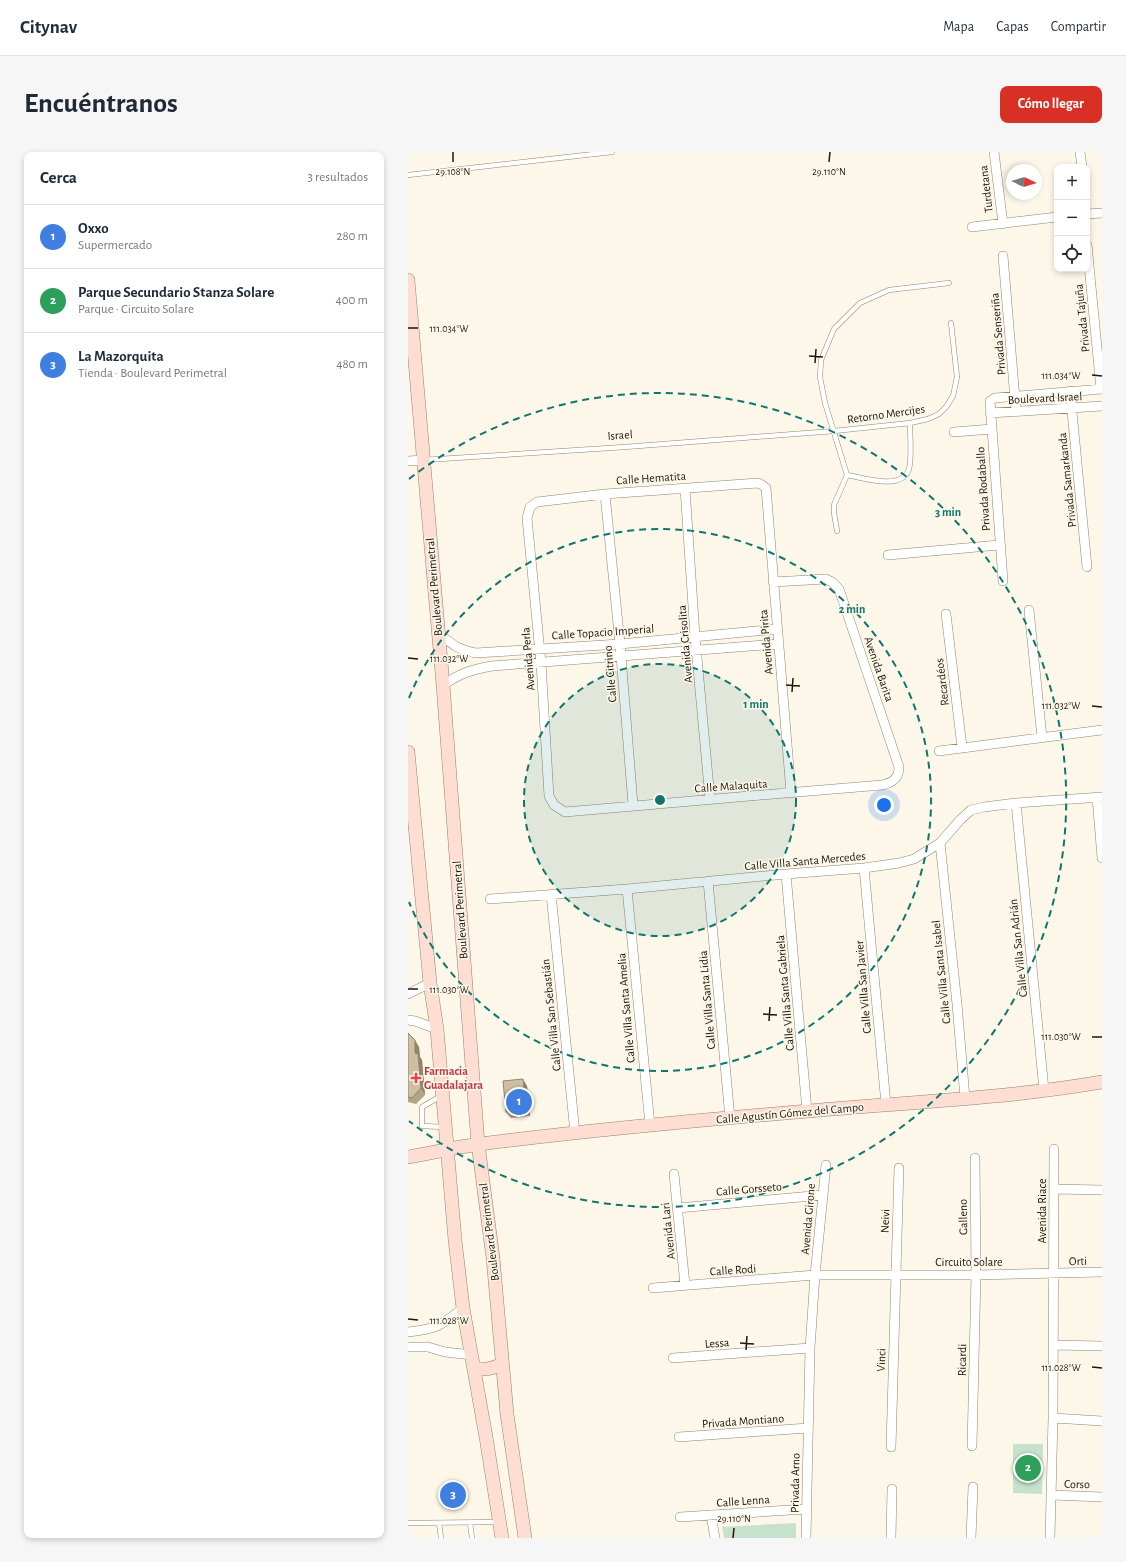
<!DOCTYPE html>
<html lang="es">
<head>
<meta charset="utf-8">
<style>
  :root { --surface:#fff; --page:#f6f6f7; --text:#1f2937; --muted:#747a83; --line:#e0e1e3; --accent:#d93025 }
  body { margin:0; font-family:"Alegreya Sans",sans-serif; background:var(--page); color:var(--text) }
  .controls { position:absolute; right:12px; top:12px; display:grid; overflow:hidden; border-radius:8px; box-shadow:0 2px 6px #0003 }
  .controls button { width:36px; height:36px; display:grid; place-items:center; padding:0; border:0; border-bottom:1px solid var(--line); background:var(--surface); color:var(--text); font:20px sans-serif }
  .compass { position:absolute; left:598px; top:12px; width:36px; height:36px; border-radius:50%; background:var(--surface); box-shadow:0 2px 6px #0003; rotate:94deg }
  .you { position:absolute; left:476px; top:653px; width:14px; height:14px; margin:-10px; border:3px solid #fff; border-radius:50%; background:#1a73e8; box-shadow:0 0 0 6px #1a73e833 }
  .badge { display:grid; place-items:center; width:26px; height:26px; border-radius:50%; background:var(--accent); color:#fff; font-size:13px; font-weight:700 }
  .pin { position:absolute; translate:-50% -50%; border:2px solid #fff; box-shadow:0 1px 4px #0006 }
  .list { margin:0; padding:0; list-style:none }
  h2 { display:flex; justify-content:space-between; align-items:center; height:52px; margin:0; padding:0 16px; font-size:17px }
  h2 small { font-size:13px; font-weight:400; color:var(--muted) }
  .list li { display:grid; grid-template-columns:26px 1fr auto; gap:12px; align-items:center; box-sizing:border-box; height:64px; padding:0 16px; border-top:1px solid var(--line) }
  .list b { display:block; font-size:15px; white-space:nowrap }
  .list p { margin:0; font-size:13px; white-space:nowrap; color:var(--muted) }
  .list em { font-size:13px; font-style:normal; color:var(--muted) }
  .icon { flex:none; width:22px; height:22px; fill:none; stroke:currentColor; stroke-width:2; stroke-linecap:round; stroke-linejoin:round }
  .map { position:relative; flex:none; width:694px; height:1386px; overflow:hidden; border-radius:8px }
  header { display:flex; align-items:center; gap:24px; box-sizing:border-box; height:56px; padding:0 20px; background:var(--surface); border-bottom:1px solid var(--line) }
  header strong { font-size:19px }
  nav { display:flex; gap:22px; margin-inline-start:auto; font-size:14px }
  .intro { display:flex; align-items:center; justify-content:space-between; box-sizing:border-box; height:96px; padding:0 24px }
  h1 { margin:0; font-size:28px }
  .button { padding:10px 18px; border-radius:8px; background:var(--accent); color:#fff; font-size:14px; font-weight:700 }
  main { display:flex; gap:24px; padding:0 24px }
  aside { flex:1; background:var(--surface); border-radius:8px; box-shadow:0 2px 6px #0003 }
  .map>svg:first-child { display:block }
  .green { fill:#c7e2cc }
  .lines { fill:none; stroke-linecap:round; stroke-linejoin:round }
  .lane-casing { stroke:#928567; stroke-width:5.5 }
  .street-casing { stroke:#928567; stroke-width:10 }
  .secondary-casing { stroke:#928567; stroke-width:14 }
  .lane { stroke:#fff; stroke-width:4.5 }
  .street { stroke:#fff; stroke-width:9 }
  .secondary { stroke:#feded2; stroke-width:13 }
  .wall { fill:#b0a489 }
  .shaded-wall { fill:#90866f }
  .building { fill:#cdbf9f; stroke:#90866f }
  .ticks { fill:none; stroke:#1c170b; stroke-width:1.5 }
  .ring { fill:none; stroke:#0f766e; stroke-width:2; stroke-dasharray:7 5 }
  .health-dot { fill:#e0444e; stroke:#fdf7ea; stroke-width:1.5 }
  .labels { text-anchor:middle; stroke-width:3; stroke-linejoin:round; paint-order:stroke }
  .street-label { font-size:12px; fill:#1c170b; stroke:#fdf7ea }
  .health-label { font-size:12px; font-weight:bold; fill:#be3a42; stroke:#fdf7ea; text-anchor:start }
  .ticks-label { font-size:10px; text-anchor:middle; fill:#1c170b; stroke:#fdf7ea; stroke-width:3; stroke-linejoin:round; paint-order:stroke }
  .centre { fill:#0f766e; stroke:#fdf7ea; stroke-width:2 }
  .ring-label { font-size:12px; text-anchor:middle; font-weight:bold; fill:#0f766e; stroke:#fdf7ea; stroke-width:3; stroke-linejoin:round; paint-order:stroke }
</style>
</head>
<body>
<header>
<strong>Citynav</strong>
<nav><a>Mapa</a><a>Capas</a><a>Compartir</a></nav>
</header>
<div class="intro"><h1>Encuéntranos</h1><a class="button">Cómo llegar</a></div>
<main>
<aside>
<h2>Cerca<small>3 resultados</small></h2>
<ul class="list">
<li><span class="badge" style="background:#3f7fe0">1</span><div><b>Oxxo</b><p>Supermercado</p></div><em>280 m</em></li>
<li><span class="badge" style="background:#2e9e5b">2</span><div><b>Parque Secundario Stanza Solare</b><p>Parque · Circuito Solare</p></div><em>400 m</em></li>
<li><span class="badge" style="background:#3f7fe0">3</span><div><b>La Mazorquita</b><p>Tienda · Boulevard Perimetral</p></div><em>480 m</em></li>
</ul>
</aside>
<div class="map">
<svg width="694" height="1386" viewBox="0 0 694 1386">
  <rect width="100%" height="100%" fill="#fdf7ea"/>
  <!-- green -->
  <path class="green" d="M 605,1292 L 635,1292 L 634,1342 L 605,1341 Z
    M 388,1371 L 388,1386 L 316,1386 L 314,1375 Z"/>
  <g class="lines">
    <!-- lane casing -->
    <g class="lane-casing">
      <path id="lane" d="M 0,23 L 204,0
        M 502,271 C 502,283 504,306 501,317 C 494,339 456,326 439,323 L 417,251 L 412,225 L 413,208 L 426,177 L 452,151 L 481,138 L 541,131
        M 16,308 L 217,295 L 426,279 L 502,271 L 520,267 L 531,262 L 538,255 L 545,244 L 549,225 L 543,171
        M 429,379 L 426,361 L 426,353 L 439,323
        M 33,944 L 14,955 L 14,974 L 36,975
        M 0,1371 L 90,1370
        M 31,1371 L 33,1386
        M 62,1371 L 64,1386"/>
    </g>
    <!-- street casing -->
    <g class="street-casing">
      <path id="street" d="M 586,0 L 595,72
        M 672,0 L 674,15
        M 679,62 L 694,61
        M 564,75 L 649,65
        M 679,93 L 693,237
        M 595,104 L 608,259
        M 662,239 L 679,415
        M 582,261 L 694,254
        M 546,280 L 584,277
        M 0,309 L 15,308
        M 277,336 L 287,484 L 302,647
        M 197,342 L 212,492 L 225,653
        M 480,403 L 591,393
        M 595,429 L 582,249 L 587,246 L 694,237
        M 365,430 L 418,427 L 424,430 L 431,437 L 491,615 C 491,627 484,631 474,633 C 368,642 263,650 157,660 L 146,653 L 141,644 L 133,511 L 119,366 L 122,355 L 129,350 L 197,342 L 350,331 L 354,333 L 358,336 L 383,641
        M 621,458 L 634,586
        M 538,462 L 554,595
        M 30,481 C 44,492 50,498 68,501 L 212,492 L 369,477
        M 35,533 C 53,521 62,518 84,514 L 370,492
        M 531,599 L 694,578
        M 689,645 L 694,706
        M 608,651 L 636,938
        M 532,691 L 549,852 L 557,946
        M 456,716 L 478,952
        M 378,722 L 399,959
        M 300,729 L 322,966
        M 219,737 L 242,973
        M 143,742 L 167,981
        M 82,747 L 219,737 L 378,722 L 456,716 L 491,711 L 506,707 L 532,691 L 552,668 L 563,658 L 576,655 L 608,651 L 694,645
        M 0,842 L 22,831
        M 0,868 L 7,869 L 29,877
        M 266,1022 L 277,1133
        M 646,1037 L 694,1038
        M 270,1056 L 415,1043
        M 245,1136 L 407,1123 L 568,1123 L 694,1120
        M 0,1180 C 28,1177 33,1174 55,1156
        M 646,1193 L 694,1194
        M 0,1195 L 20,1195 L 37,1200 L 64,1203
        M 265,1206 L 402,1196
        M 645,1266 L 694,1269
        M 271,1285 L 400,1276
        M 564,1294 L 568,1123 L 567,1006
        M 483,1295 L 491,1016
        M 644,1343 L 694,1345
        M 303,1363 L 307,1386
        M 272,1365 L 398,1357
        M 398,1386 L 402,1196 L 407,1123 L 418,1013
        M 483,1386 L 484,1337
        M 563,1386 L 565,1335
        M 642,1386 L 645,1266 L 646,997"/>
    </g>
    <!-- secondary casing -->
    <g class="secondary-casing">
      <path id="secondary" d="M 0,128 L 35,533 L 70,992 L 85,1106 L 99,1262 L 117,1386
        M 0,600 L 22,831 L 29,877 L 47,1088 L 55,1156 L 78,1285 L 94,1386
        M 0,1005 C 24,1001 48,995 72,992 C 182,978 291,968 401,959 C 498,950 597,947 694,930
        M 66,1216 C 77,1218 84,1217 94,1212"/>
    </g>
    <!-- lane -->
    <use href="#lane" class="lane"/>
    <!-- street -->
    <use href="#street" class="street"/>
    <!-- secondary -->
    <use href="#secondary" class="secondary"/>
  </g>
  <!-- wall -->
  <path class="wall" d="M 0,881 L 11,895 L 12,905 L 14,908 L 17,943 L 8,952 L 0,950 Z
    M 119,934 L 122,964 L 103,966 L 98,960 Z"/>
  <!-- shaded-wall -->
  <path class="shaded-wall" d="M 7,888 L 11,895 L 12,905 L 14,908 L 17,943 L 13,936 L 7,901 Z
    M 115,927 L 119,934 L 122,964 L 118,958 Z"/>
  <!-- building -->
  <path class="building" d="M 0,881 L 7,888 L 7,901 L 10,902 L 13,936 L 4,946 L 0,945 Z
    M 115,927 L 118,958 L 98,960 L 95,929 Z"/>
  <!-- ticks -->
  <path class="ticks" d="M 45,10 L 45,0M 421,10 L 422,0M 0,176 L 10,176M 401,204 L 415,205M 407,211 L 408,197M 684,223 L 694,224M 0,506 L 10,507M 378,533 L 392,534M 384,540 L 385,526M 684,554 L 694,555M 0,837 L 10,837M 355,862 L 369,863M 361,869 L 362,855M 684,885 L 694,885M 0,1167 L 10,1168M 332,1191 L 346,1192M 338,1198 L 339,1184M 684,1215 L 694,1216M 325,1386 L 326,1376"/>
  <!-- distance rings -->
  <circle cx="252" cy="648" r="136" fill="#0f766e" fill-opacity=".12"/>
  <g class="ring">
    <circle cx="252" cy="648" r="136"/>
    <path d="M1 546A271 271 0 1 1 1 750"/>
    <path d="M1 327A407 407 0 1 1 1 969"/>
  </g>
  <!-- markers -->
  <path class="health-dot" d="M6 920h4v4h4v4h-4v4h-4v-4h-4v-4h4z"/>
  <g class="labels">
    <!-- street labels -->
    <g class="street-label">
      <text transform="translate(578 37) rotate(-97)" y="4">Turdetana</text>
      <text transform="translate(674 166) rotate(-96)" y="4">Privada Tajuña</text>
      <text transform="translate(590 182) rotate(-95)" y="4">Privada Senseriña</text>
      <text transform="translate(637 246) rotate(-3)" y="4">Boulevard Israel</text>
      <text transform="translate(478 262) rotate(-8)" y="4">Retorno Mercijes</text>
      <text transform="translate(212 283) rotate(-4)" y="4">Israel</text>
      <text transform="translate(243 326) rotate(-4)" y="4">Calle Hematita</text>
      <text transform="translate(659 328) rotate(-96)" y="4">Privada Samarkanda</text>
      <text transform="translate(575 337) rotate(-94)" y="4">Privada Rodaballo</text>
      <text transform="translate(26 435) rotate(-95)" y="4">Boulevard Perimetral</text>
      <text transform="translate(195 480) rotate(-4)" y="4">Calle Topacio Imperial</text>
      <text transform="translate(358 490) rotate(-95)" y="4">Avenida Pirita</text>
      <text transform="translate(277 492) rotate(-95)" y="4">Avenida Crisolita</text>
      <text transform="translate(120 507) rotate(-95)" y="4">Avenida Perla</text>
      <text transform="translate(471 517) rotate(71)" y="4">Avenida Barita</text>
      <text transform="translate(202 522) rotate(-95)" y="4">Calle Citrino</text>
      <text transform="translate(534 530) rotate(-97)" y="4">Recardéos</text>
      <text transform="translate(323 634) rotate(-4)" y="4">Calle Malaquita</text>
      <text transform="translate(397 709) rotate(-5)" y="4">Calle Villa Santa Mercedes</text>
      <text transform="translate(52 758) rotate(-94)" y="4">Boulevard Perimetral</text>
      <text transform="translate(610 796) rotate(-96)" y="4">Calle Villa San Adrián</text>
      <text transform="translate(533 820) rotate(-96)" y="4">Calle Villa Santa Isabel</text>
      <text transform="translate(455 835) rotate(-95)" y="4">Calle Villa San Javier</text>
      <text transform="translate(377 841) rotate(-95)" y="4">Calle Villa Santa Gabriela</text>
      <text transform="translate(299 848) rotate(-95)" y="4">Calle Villa Santa Lidia</text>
      <text transform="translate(218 856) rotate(-95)" y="4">Calle Villa Santa Amelia</text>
      <text transform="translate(143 863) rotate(-96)" y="4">Calle Villa San Sebastián</text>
      <text transform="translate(382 961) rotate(-5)" y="4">Calle Agustín Gómez del Campo</text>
      <text transform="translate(341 1037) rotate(-5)" y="4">Calle Gorsseto</text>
      <text transform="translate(634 1059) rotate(-90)" y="4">Avenida Riace</text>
      <text transform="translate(555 1065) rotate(-91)" y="4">Galleno</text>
      <text transform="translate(400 1067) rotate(-85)" y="4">Avenida Girone</text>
      <text transform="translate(477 1069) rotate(-88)" y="4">Neivi</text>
      <text transform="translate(260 1079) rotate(-96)" y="4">Avenida Lari</text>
      <text transform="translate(81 1080) rotate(-97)" y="4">Boulevard Perimetral</text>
      <text transform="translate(670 1109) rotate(-2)" y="4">Orti</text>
      <text x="561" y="1114">Circuito Solare</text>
      <text transform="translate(325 1118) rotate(-4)" y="4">Calle Rodi</text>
      <text transform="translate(309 1191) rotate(-4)" y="4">Lessa</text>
      <text transform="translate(473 1208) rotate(-88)" y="4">Vinci</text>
      <text transform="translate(554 1208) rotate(-89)" y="4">Ricardi</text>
      <text transform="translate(335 1269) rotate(-4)" y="4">Privada Montiano</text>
      <text transform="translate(387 1331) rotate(-89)" y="4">Privada Arno</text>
      <text transform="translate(669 1332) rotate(1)" y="4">Corso</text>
      <text transform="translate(335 1349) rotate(-4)" y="4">Calle Lenna</text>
    </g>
    <!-- health labels -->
    <g class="health-label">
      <text x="16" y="923">Farmacia<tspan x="16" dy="14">Guadalajara</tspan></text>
    </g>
  </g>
  <g class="ticks-label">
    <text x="45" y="23">29.108°N</text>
    <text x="421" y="23">29.110°N</text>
    <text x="41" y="180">111.034°W</text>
    <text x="653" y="227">111.034°W</text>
    <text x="41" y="510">111.032°W</text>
    <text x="653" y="557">111.032°W</text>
    <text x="41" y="841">111.030°W</text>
    <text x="653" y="888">111.030°W</text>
    <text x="41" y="1172">111.028°W</text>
    <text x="653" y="1219">111.028°W</text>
    <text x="326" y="1370">29.110°N</text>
  </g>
  <circle cx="252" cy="648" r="6" class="centre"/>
  <g class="ring-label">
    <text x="540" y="364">3 min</text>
    <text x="444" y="461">2 min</text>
    <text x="348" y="556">1 min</text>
  </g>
</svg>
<div class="controls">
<button>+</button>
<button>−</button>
<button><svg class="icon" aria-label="locate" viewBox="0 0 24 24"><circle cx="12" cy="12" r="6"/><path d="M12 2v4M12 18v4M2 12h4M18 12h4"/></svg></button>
</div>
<svg class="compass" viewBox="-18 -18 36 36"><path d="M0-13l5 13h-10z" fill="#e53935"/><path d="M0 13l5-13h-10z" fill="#747a83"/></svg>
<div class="you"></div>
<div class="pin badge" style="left:111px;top:950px;background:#3f7fe0">1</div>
<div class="pin badge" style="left:620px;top:1316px;background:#2e9e5b">2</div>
<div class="pin badge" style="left:45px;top:1343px;background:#3f7fe0">3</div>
</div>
</main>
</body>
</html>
